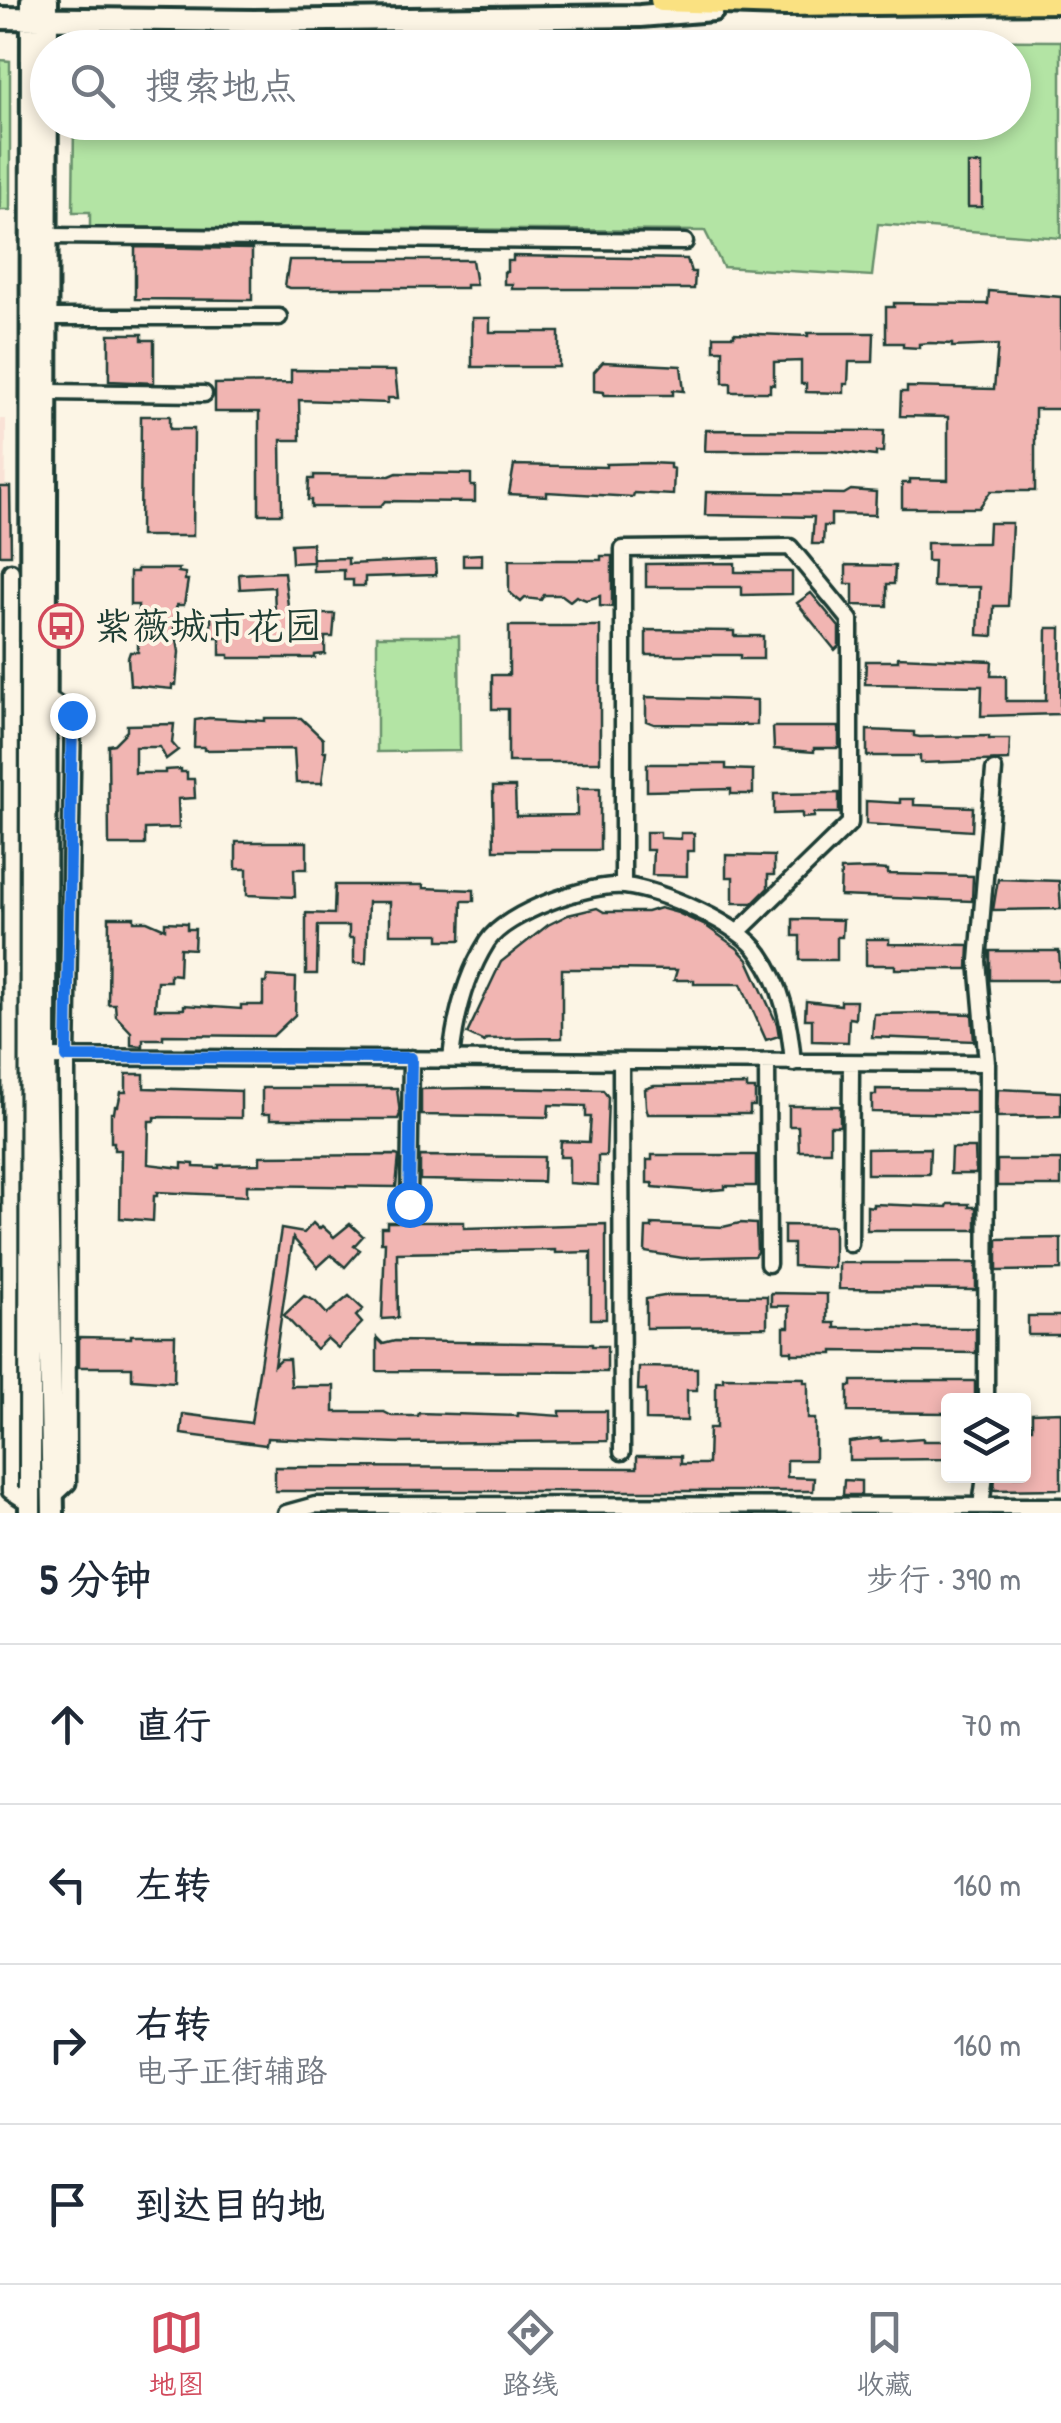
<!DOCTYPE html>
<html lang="zh">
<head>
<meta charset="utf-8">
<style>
  :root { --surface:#fff; --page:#f2f2f3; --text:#1f2937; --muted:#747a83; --line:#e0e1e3; --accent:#d1495b }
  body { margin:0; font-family:"Patrick Hand","LXGW WenKai TC",sans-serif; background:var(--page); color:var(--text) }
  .controls { position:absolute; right:30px; bottom:30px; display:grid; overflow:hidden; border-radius:10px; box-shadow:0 5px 15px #0003 }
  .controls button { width:90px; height:90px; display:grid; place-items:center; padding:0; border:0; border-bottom:2px solid var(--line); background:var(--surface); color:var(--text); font:50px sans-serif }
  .stop { position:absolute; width:30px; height:30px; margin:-22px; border:8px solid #1a73e8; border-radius:50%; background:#fff }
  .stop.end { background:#1a73e8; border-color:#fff; box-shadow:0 2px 10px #0008 }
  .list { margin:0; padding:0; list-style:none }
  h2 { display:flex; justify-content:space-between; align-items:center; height:130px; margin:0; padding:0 40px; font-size:42px }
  h2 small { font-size:32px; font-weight:400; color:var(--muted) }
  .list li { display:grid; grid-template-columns:65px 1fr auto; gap:30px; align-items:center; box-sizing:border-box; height:160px; padding:0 40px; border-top:2px solid var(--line) }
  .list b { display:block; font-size:38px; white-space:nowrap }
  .list p { margin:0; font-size:32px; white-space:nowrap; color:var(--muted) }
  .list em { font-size:32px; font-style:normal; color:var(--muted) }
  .icon { flex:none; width:55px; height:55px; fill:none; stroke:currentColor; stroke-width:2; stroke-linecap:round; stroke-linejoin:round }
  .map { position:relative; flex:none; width:1061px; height:1513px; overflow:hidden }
  .search { position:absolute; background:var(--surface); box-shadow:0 5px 15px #0003; left:30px; right:30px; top:30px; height:110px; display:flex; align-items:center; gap:25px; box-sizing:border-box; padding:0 35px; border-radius:55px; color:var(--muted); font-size:38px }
  .sheet { height:770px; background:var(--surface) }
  nav { display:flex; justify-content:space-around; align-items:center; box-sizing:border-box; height:140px; border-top:2px solid var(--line); background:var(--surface); font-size:28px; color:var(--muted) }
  nav a { display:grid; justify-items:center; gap:5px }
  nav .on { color:var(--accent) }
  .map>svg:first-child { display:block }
  .built { fill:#f9e2d6 }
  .green { fill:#b3e4a4; stroke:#69906c; stroke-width:2.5 }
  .building { fill:#f1b5b2; stroke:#1f3d34; stroke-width:2.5 }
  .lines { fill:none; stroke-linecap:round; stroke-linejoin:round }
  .street-casing { stroke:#1f3d34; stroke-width:21 }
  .secondary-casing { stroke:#1f3d34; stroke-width:28 }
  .primary-casing { stroke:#1f3d34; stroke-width:30 }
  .street { stroke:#fcf5e5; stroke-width:14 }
  .secondary { stroke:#fcf5e5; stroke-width:20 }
  .primary { stroke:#fae181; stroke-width:22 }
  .route { stroke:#1a73e8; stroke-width:12 }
  .labels { text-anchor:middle; stroke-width:8; stroke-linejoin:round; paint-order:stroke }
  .poi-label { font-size:38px; fill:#1f3d34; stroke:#fcf5e5; text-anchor:start }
</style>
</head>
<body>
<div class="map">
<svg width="1061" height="1513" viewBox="0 0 1061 1513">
  <rect width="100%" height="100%" fill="#fcf5e5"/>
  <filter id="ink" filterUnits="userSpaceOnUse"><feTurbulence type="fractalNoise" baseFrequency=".01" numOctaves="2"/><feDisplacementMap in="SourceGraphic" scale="20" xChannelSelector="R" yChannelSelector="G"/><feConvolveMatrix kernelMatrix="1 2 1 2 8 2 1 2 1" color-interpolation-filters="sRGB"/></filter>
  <g filter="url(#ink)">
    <!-- built -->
    <path class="built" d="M 0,419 L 6,419 L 5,550 L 0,550 Z"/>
    <!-- green -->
    <path class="green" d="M 382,38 L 1061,41 L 1061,238 L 878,224 L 872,276 L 723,267 L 705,231 L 90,227 L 90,212 L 73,212 L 74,123 L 1014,122 L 1014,48 L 320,47 Z
      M 0,60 L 10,61 L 10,210 L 0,210 Z
      M 377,636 L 459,636 L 460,751 L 377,752 Z"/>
    <!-- building -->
    <path class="building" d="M 968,164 L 982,164 L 982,207 L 968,207 Z
      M 135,247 L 252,249 L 252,300 L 135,299 Z
      M 513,256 L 687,259 L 691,272 L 695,272 L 694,289 L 512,289 L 512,284 L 504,284 L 504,272 L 507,272 L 507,261 L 513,261 Z
      M 289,260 L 472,260 L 476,285 L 466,285 L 466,288 L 290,288 L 285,286 Z
      M 989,291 L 1061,297 L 1061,409 L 1035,409 L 1035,491 L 991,491 L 979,508 L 902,508 L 902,483 L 910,483 L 910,479 L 948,480 L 948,417 L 900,416 L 901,392 L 907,392 L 907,387 L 994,389 L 998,345 L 952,347 L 952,344 L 930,343 L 919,344 L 919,348 L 903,347 L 903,343 L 886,343 L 886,307 L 894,307 L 894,303 L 988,304 Z
      M 472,318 L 490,318 L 490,332 L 559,332 L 559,367 L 472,367 Z
      M 734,333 L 808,336 L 808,333 L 874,333 L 873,362 L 849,362 L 848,384 L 844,384 L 844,393 L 806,392 L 806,384 L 801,384 L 801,361 L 774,362 L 774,385 L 770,384 L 770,392 L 731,392 L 731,383 L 723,383 L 723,350 L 714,350 L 714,336 L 734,336 Z
      M 109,334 L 142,334 L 142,340 L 154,340 L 154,383 L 109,381 Z
      M 603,362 L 681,366 L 684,391 L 673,390 L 673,395 L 604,395 L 604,392 L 594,391 L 594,372 Z
      M 291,370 L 395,371 L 398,398 L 388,398 L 388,403 L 299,400 L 300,440 L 281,440 L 282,514 L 259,514 L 259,412 L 215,412 L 215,384 L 291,383 Z
      M 141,416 L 170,416 L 170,429 L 194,429 L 193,536 L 140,536 Z
      M 706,430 L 884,431 L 883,452 L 876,452 L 876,456 L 831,451 L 705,451 Z
      M 648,463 L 670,464 L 670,468 L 674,469 L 673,495 L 634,493 L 633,497 L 547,492 L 547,496 L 509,494 L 514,465 L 606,467 L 606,464 Z
      M 397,473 L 471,474 L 471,486 L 475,486 L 475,502 L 385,501 L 380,507 L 311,507 L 311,500 L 308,500 L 309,479 L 314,479 L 314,475 L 390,476 Z
      M 0,487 L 10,487 L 11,555 L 0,555 Z
      M 851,490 L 876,492 L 875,515 L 831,514 L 831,526 L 824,526 L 823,544 L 812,544 L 814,517 L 705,515 L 706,492 L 844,494 Z
      M 989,523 L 1012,523 L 1008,606 L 994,606 L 993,636 L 978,635 L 980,587 L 933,587 L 934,561 L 927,561 L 927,543 L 988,543 Z
      M 312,543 L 313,562 L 292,563 L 291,544 Z
      M 482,554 L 482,566 L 463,566 L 463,555 Z
      M 601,556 L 612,556 L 612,607 L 600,606 L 600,596 L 586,600 L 576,596 L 570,601 L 562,595 L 544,595 L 541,600 L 525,598 L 521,602 L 509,592 L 509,560 L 601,560 Z
      M 348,558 L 348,564 L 435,560 L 436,575 L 365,577 L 365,586 L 353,586 L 353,580 L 344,580 L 344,570 L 313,571 L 313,559 Z
      M 735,563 L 735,572 L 792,572 L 792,594 L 742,595 L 742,587 L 646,587 L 646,564 Z
      M 846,565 L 895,566 L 894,584 L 887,584 L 887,606 L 853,605 L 853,584 L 846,584 Z
      M 137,569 L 179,569 L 178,572 L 185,573 L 185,580 L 188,580 L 184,605 L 177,605 L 174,617 L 174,640 L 177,640 L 179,652 L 176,685 L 172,685 L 172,689 L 130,685 L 128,658 L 130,652 L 138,652 L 138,605 L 130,605 L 130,572 L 137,572 Z
      M 284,572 L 289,614 L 335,614 L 333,637 L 325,637 L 325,654 L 315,655 L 315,658 L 229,658 L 229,655 L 220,655 L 220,637 L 211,637 L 211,614 L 275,610 L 274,587 L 240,589 L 239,574 Z
      M 811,593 L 839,627 L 839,646 L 835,650 L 797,603 Z
      M 509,626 L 600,626 L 600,762 L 508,762 L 508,709 L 492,709 L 492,675 L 509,675 Z
      M 1047,628 L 1061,628 L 1060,714 L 981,716 L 982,686 L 865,684 L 866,661 L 898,661 L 898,657 L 992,661 L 991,676 L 1006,676 L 1006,701 L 1046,701 Z
      M 646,630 L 734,631 L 734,636 L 763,636 L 763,659 L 740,659 L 740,655 L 646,655 Z
      M 646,697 L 757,700 L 757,725 L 654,724 L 646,721 Z
      M 209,718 L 265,721 L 265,718 L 301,718 L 323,739 L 323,751 L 326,751 L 322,783 L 296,783 L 294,749 L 204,750 L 204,747 L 194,747 L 195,720 Z
      M 174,724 L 172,743 L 178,750 L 166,759 L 160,747 L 135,747 L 135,773 L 165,773 L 165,770 L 181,769 L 181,772 L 187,772 L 187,779 L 194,779 L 195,798 L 178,799 L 179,828 L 145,829 L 145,845 L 109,845 L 108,745 L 114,744 L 127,731 L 127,725 Z
      M 773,727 L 839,727 L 839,748 L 814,748 L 814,752 L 774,749 Z
      M 867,730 L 914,732 L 914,736 L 920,737 L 989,736 L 989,739 L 1010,739 L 1009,760 L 920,763 L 920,756 L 867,756 Z
      M 647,764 L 726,764 L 726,769 L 753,770 L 753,794 L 731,794 L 731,789 L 647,791 Z
      M 493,787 L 515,787 L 516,816 L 577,815 L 577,788 L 600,788 L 600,850 L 494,850 Z
      M 839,793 L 839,813 L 814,813 L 814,817 L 802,818 L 802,813 L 774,814 L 774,794 Z
      M 900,799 L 914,799 L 914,805 L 973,807 L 972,831 L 866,824 L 866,801 L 900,803 Z
      M 646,832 L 660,832 L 660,838 L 681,839 L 681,833 L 694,833 L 694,851 L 687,851 L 687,876 L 652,875 L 653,850 L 646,850 Z
      M 236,842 L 307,842 L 307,869 L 294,869 L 295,897 L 247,895 L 247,869 L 236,869 Z
      M 726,855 L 774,856 L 774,875 L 768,875 L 768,888 L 753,903 L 733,903 L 733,877 L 726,877 Z
      M 873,869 L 888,870 L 888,874 L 973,876 L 972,901 L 840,896 L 841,870 Z
      M 998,879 L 1059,881 L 1061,909 L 993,910 Z
      M 335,885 L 423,885 L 423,888 L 474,890 L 474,901 L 462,901 L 461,940 L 439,940 L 439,934 L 390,934 L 390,902 L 368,902 L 366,963 L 354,963 L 354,938 L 349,938 L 349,926 L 318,926 L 317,974 L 306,974 L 306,913 L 334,914 Z
      M 597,908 L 604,912 L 647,912 L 660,908 L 678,913 L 706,926 L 737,948 L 748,960 L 777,1024 L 779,1036 L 766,1040 L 741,984 L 694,984 L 694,980 L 674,980 L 677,970 L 611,969 L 562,969 L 562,1038 L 486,1039 L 484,1042 L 467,1034 L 501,962 L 548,925 L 568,915 Z
      M 109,917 L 134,917 L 134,921 L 147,921 L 165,929 L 165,922 L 187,923 L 187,929 L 195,929 L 194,949 L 180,948 L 179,975 L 170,974 L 170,981 L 157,981 L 155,1009 L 184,1009 L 184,1005 L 241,1009 L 241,1005 L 263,1005 L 263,983 L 266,983 L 267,976 L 296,978 L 295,1015 L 273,1036 L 163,1035 L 163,1039 L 143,1039 L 143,1046 L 131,1045 L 131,1032 L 116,1016 L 115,1004 L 108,1004 Z
      M 793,919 L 843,920 L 842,937 L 837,937 L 837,960 L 800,960 L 800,936 L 793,936 Z
      M 866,939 L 889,939 L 889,944 L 969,945 L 968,969 L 895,969 L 895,965 L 866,965 Z
      M 990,951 L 1059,951 L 1061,980 L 990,980 Z
      M 806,1001 L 841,1005 L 841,1001 L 856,1001 L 855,1019 L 849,1018 L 848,1042 L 812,1041 L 812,1019 L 805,1019 Z
      M 930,1013 L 972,1014 L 974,1041 L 872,1037 L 874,1014 Z
      M 126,1074 L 144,1074 L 144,1088 L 241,1091 L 241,1118 L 155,1117 L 155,1121 L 149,1121 L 148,1164 L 182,1168 L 182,1163 L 194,1164 L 194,1167 L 219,1168 L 219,1165 L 260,1164 L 260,1156 L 396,1155 L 399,1156 L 396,1187 L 247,1185 L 247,1196 L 157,1192 L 157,1196 L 154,1196 L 153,1221 L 120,1218 L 121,1150 L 114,1150 L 114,1142 L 111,1142 L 111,1113 L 114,1113 L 115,1106 L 118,1106 L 121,1092 L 126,1092 Z
      M 747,1085 L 747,1089 L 755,1089 L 755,1106 L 750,1106 L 750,1114 L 648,1114 L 646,1106 L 645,1089 L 654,1086 Z
      M 262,1088 L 397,1088 L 400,1114 L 398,1119 L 270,1119 L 270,1114 L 262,1114 Z
      M 474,1088 L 603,1090 L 608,1097 L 606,1156 L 598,1156 L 598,1185 L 569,1183 L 569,1157 L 560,1157 L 561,1141 L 589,1142 L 591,1117 L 586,1117 L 586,1106 L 549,1105 L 548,1117 L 421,1115 L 421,1089 Z
      M 876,1089 L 976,1090 L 976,1114 L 872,1112 L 872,1095 L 876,1095 Z
      M 998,1089 L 1061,1092 L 1061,1116 L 997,1117 Z
      M 789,1106 L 840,1106 L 840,1126 L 830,1126 L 830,1151 L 799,1151 L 798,1126 L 789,1126 Z
      M 930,1148 L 929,1174 L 867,1174 L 867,1149 Z
      M 951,1148 L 975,1148 L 976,1174 L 950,1174 Z
      M 652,1155 L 756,1155 L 756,1186 L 725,1186 L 725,1189 L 700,1191 L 653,1187 L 653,1183 L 647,1183 L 647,1160 L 652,1160 Z
      M 420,1156 L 544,1157 L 543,1182 L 420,1180 Z
      M 997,1160 L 1061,1160 L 1061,1186 L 997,1186 Z
      M 873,1204 L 947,1207 L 948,1204 L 969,1204 L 969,1207 L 976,1207 L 976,1230 L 867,1230 L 867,1206 L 873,1207 Z
      M 387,1222 L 464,1222 L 464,1228 L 606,1224 L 606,1319 L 591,1319 L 591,1252 L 555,1253 L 555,1250 L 397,1253 L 398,1318 L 382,1319 L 385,1242 L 381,1242 L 381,1227 L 387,1227 Z
      M 313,1223 L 319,1229 L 322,1226 L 334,1237 L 350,1224 L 363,1236 L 354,1246 L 360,1250 L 345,1267 L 331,1255 L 318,1267 L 293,1238 L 274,1365 L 280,1359 L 289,1359 L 291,1386 L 334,1386 L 334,1412 L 384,1412 L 392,1416 L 418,1416 L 419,1413 L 518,1416 L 518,1413 L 560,1416 L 560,1411 L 607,1411 L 607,1441 L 399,1443 L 267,1438 L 266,1445 L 181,1434 L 183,1414 L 251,1423 L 281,1229 L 304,1233 Z
      M 740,1223 L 756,1224 L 757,1252 L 754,1256 L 683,1258 L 645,1252 L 646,1228 L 652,1228 L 652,1224 L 723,1227 Z
      M 784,1225 L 834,1226 L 834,1268 L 793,1266 L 793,1244 L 784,1244 Z
      M 1061,1238 L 1061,1270 L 997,1271 L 997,1239 Z
      M 839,1263 L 976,1263 L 976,1290 L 839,1289 Z
      M 771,1293 L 827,1294 L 827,1323 L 835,1323 L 835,1328 L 976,1328 L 976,1353 L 833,1351 L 833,1354 L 792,1354 L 792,1351 L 784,1351 L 784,1327 L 789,1327 L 789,1306 L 771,1306 Z
      M 670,1295 L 767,1296 L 767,1327 L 646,1328 L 646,1299 Z
      M 304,1296 L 315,1301 L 327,1314 L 349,1296 L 363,1309 L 356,1316 L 362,1323 L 338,1348 L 327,1338 L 316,1349 L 284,1315 Z
      M 1028,1316 L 1061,1316 L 1061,1335 L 1028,1335 Z
      M 131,1335 L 175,1335 L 174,1382 L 132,1379 L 132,1367 L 79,1367 L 79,1337 L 131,1338 Z
      M 377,1338 L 383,1344 L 395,1341 L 592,1344 L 592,1346 L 607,1346 L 607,1372 L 377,1371 Z
      M 639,1367 L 697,1368 L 697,1390 L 687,1390 L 687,1421 L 646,1420 L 646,1390 L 638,1390 Z
      M 723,1377 L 804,1378 L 804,1382 L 808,1382 L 808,1419 L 815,1419 L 815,1460 L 787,1460 L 787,1477 L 814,1478 L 813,1491 L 275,1491 L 275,1467 L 637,1468 L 637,1456 L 681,1456 L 681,1464 L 708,1464 L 709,1428 L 716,1428 L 716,1381 L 723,1381 Z
      M 852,1381 L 975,1381 L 975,1400 L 948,1400 L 948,1413 L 848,1412 L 848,1386 L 852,1386 Z
      M 1061,1412 L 1061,1489 L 994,1490 L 995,1476 L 1024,1476 L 1024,1428 L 1032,1428 L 1032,1413 Z
      M 881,1438 L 881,1441 L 923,1438 L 923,1441 L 948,1441 L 948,1459 L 849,1460 L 849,1442 Z
      M 844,1480 L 861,1481 L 861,1495 L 843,1495 Z"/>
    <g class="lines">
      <!-- street casing -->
      <g class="street-casing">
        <path id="street" d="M 47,236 L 685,242
          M 47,317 L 279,317
          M 46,392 L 204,394
          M 11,571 L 10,1491 L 30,1504
          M 46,697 L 73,715 L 67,1057 L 68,1483 L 52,1498
          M 623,886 L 623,549 L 790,547 L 850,620 L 850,823 L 738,932
          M 37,1057 L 987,1063
          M 451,1059 C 455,1019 465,977 487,942 C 505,913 591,882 625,886 C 662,891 739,923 760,954 C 783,986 790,1025 793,1063
          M 621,1061 L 622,1452
          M 767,1062 L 768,1264
          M 409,1204 L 411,1058
          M 850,1244 L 851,1063
          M 986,1400 L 987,1063 L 978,961 L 994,770
          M 981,1506 L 985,1476
          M 286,1513 L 315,1505 L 1061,1506"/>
      </g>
      <!-- secondary casing -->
      <g class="secondary-casing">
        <path id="secondary" d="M 47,0 L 45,1057 L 53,1513
          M 0,18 L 254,21 L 640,16 L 713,10
          M 30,1513 L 32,0"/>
      </g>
      <!-- primary casing -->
      <g class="primary-casing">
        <path id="primary" d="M 662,0 L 785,4 L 1061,1"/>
      </g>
      <!-- street -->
      <use href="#street" class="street"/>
      <!-- secondary -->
      <use href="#secondary" class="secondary"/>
      <!-- primary -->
      <use href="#primary" class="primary"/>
    </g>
  </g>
  <g class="lines" filter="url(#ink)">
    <!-- route -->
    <path class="route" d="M 72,715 L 67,1057 L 411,1058 L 409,1204"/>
  </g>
  <!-- icons -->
  <defs>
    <g id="bus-ring" transform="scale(2.25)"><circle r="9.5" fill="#fcf5e5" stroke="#d1495b" stroke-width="1.5"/><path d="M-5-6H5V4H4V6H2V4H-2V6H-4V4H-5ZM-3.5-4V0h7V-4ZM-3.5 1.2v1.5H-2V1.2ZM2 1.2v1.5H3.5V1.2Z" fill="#d1495b"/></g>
  </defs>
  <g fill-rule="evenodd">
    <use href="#bus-ring" x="61" y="626"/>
  </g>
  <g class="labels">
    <!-- poi labels -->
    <g class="poi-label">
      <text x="94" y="639">紫薇城市花园</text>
    </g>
  </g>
</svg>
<div class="controls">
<button><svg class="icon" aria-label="layers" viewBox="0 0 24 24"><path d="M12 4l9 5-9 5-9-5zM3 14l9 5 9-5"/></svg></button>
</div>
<div class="stop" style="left:409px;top:1204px"></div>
<div class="stop end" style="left:72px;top:715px"></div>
<div class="search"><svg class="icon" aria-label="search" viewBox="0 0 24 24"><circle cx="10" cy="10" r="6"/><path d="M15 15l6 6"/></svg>搜索地点</div>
</div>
<section class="sheet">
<h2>5 分钟<small>步行 · 390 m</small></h2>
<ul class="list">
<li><svg class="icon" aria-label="ahead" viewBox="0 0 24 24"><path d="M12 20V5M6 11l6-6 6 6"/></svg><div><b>直行</b></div><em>70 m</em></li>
<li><svg class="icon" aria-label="left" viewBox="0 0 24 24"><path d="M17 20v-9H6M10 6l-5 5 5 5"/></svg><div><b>左转</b></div><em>160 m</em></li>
<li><svg class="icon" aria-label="right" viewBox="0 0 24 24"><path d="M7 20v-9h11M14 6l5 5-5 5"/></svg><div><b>右转</b><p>电子正街辅路</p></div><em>160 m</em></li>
<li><svg class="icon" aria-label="arrive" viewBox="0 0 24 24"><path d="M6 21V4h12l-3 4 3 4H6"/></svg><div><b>到达目的地</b></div></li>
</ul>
</section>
<nav>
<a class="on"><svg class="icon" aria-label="map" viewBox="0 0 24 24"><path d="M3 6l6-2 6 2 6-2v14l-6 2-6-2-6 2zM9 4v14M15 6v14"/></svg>地图</a>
<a><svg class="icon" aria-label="directions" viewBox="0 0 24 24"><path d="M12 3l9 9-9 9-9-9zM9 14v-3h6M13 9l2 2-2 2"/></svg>路线</a>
<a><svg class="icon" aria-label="saved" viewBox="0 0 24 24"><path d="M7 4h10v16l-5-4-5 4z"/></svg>收藏</a>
</nav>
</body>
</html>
